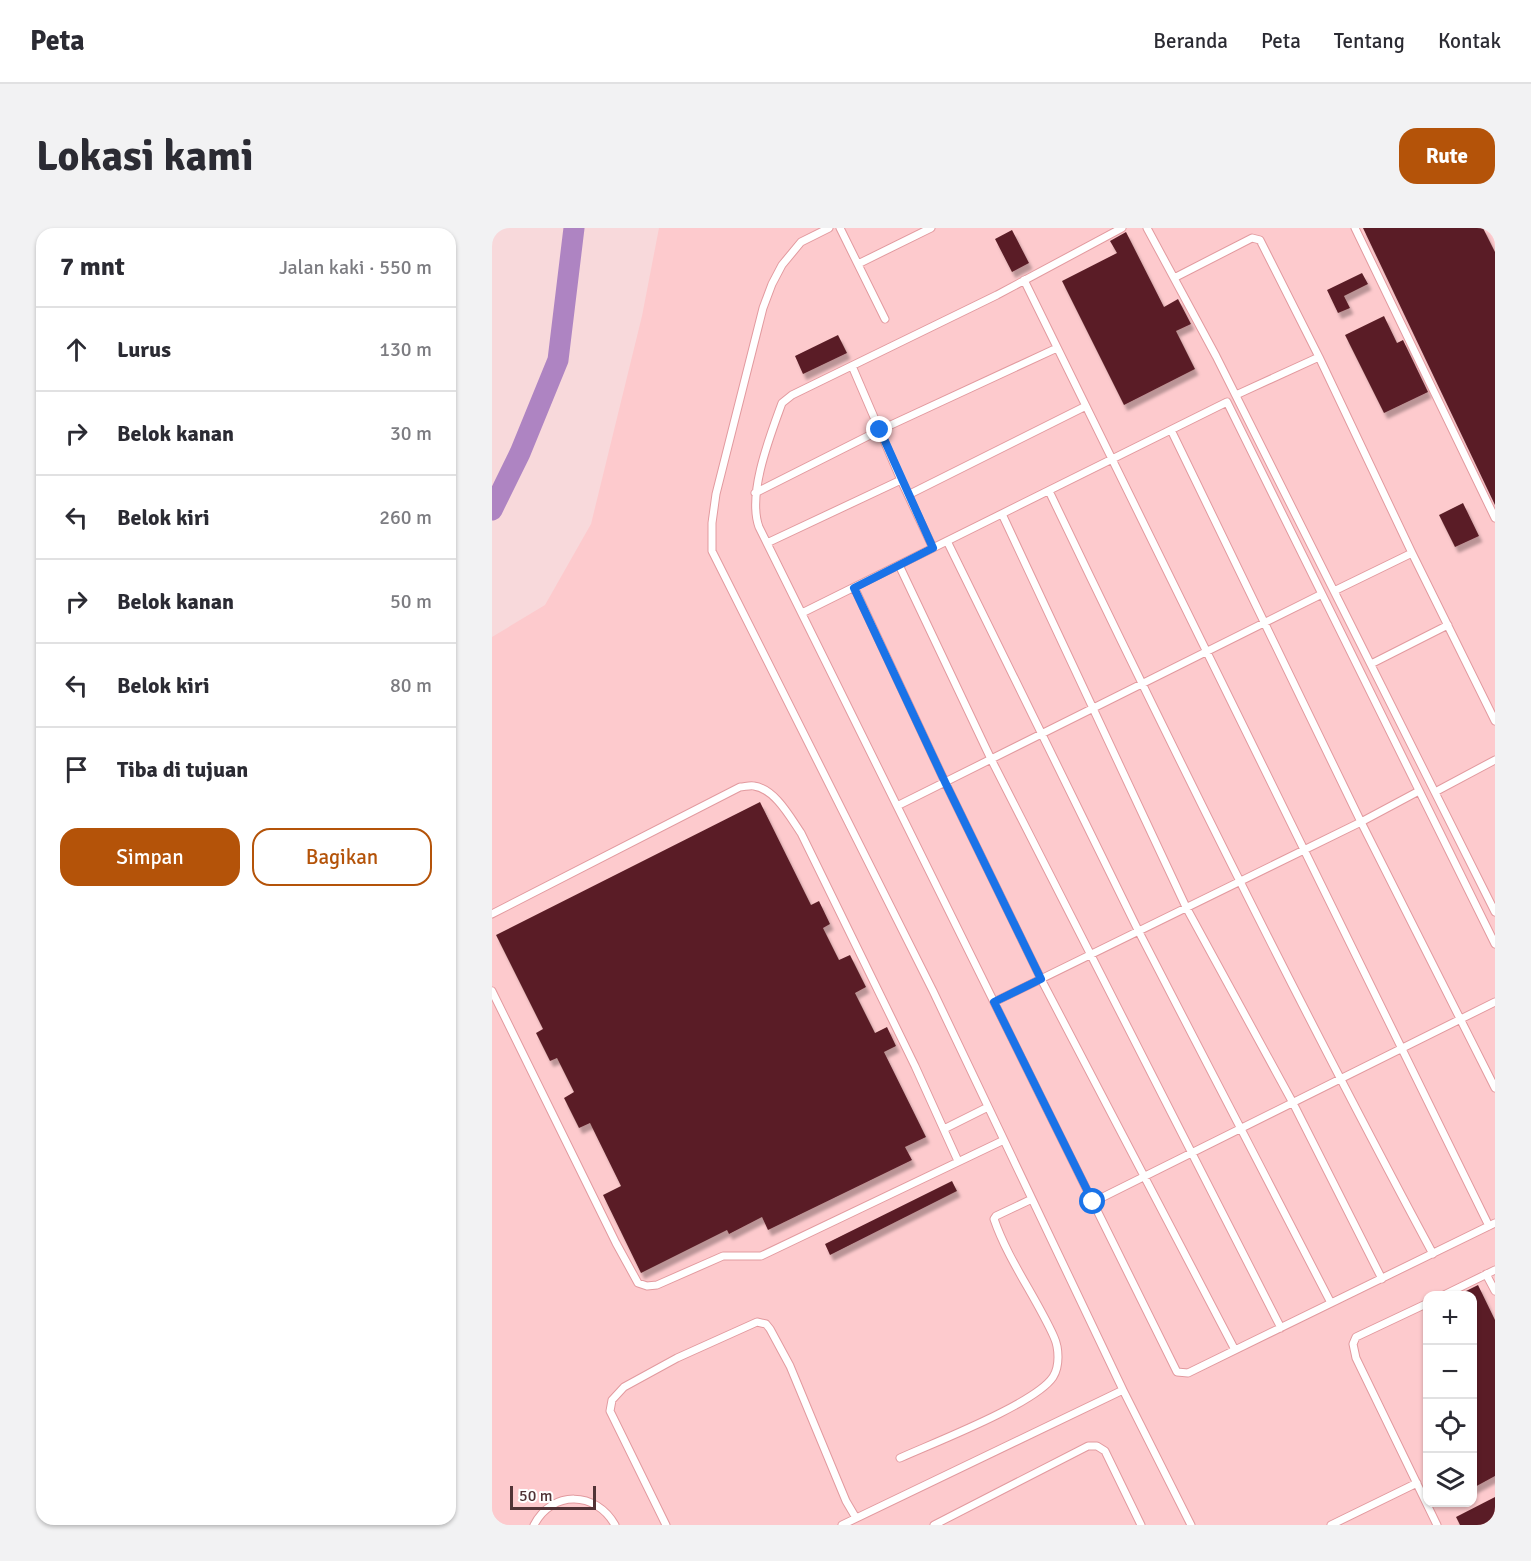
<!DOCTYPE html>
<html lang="id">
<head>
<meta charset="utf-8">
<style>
  :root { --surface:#fff; --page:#f2f2f3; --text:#2b2b33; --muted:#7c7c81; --line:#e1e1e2; --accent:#b45309 }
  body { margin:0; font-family:Signika,sans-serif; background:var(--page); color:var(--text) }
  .controls { position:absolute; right:18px; bottom:18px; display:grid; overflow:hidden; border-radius:12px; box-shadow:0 2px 4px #0004 }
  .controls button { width:54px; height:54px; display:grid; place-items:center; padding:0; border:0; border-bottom:2px solid var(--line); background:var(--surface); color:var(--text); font:30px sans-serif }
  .scale { position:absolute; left:18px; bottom:15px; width:86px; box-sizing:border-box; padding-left:6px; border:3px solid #513336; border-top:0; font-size:16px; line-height:21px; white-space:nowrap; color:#513336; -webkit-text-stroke:4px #fff; paint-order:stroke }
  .stop { position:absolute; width:18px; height:18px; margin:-14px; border:4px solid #1a73e8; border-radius:50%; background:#fff }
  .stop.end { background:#1a73e8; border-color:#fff; box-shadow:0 2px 6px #0008 }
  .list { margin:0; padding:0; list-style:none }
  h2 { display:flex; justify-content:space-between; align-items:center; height:78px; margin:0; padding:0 24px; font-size:26px }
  h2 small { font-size:20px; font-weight:400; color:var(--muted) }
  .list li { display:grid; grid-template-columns:39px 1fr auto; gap:18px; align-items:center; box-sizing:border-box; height:84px; padding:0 24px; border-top:2px solid var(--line) }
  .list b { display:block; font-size:22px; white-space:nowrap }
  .list em { font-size:20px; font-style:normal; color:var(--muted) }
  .actions { display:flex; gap:12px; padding:18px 24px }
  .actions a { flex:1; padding:14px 0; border:2px solid var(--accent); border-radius:18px; text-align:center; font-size:21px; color:var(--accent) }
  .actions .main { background:var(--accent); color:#fff }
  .icon { flex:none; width:33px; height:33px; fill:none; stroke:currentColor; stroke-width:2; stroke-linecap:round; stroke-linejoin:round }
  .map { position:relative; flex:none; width:1003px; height:1297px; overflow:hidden; border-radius:18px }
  header { display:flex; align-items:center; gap:36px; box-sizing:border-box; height:84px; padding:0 30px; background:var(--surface); border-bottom:2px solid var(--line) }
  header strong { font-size:28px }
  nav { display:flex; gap:33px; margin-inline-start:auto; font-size:21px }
  .intro { display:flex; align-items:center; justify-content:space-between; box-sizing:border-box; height:144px; padding:0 36px }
  h1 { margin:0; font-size:42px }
  .button { padding:15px 27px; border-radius:18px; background:var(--accent); color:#fff; font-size:21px; font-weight:700 }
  main { display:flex; gap:36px; padding:0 36px }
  aside { flex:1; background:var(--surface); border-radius:18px; box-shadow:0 2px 4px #0004 }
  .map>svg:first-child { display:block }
  .built { fill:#fdcacd; fill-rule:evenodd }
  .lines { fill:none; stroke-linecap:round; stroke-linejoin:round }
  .river { stroke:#ae84c2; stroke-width:21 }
  .building { fill:#5a1f27; filter:url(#shadow) }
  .service-casing { stroke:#e29a9f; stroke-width:9 }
  .service { stroke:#fff; stroke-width:7 }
  .route { stroke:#1a73e8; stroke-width:8 }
</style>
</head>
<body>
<header>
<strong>Peta</strong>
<nav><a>Beranda</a><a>Peta</a><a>Tentang</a><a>Kontak</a></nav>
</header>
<div class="intro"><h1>Lokasi kami</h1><a class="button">Rute</a></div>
<main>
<aside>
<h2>7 mnt<small>Jalan kaki · 550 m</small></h2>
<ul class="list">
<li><svg class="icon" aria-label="ahead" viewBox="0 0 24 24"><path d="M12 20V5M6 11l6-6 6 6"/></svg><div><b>Lurus</b></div><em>130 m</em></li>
<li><svg class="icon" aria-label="right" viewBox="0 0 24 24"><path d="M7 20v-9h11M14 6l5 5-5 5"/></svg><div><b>Belok kanan</b></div><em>30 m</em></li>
<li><svg class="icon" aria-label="left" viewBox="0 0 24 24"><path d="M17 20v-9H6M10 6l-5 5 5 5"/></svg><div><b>Belok kiri</b></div><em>260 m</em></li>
<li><svg class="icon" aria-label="right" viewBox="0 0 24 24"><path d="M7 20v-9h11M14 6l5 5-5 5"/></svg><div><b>Belok kanan</b></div><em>50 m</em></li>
<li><svg class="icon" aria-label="left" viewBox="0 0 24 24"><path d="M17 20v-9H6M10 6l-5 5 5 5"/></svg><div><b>Belok kiri</b></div><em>80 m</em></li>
<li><svg class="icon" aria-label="arrive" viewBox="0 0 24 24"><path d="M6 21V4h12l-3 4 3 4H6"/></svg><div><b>Tiba di tujuan</b></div></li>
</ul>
<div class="actions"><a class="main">Simpan</a><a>Bagikan</a></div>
</aside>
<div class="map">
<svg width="1003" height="1297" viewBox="0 0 1003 1297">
  <defs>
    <filter id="shadow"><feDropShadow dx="3.5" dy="6" stdDeviation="1.5" flood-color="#0004"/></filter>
  </defs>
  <rect width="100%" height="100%" fill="#f8d9db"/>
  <!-- built -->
  <path class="built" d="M 167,0 L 1003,0 L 1003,1297 L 0,1297 L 0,409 L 53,377 L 99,296 L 150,88 ZM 936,1068 L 980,1068 L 980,1274 L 936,1274 Z"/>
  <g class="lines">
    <!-- river -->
    <path class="river" d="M 0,282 L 28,225 L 66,132 L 82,0"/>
  </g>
  <!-- building -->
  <path class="building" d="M 871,0 L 991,0 L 1003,24 L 1003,277 Z
    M 520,2 L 537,35 L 520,44 L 503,11 Z
    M 634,4 L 672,79 L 686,71 L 699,96 L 684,103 L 703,141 L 632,177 L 570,53 L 625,25 L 618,13 Z
    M 870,45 L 876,56 L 852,68 L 858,80 L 846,85 L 835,62 Z
    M 892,88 L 905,115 L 911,112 L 936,164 L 892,185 L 853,107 Z
    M 346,107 L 355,125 L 311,146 L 303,128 Z
    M 971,275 L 987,308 L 963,319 L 947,287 Z
    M 268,574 L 319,677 L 327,673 L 338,696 L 331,700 L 347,732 L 358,727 L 374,759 L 363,765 L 383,805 L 395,799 L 404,818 L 392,824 L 434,909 L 413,919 L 420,932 L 276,1002 L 270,989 L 237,1006 L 235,1002 L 149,1045 L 111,967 L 129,958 L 98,895 L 87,900 L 72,870 L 82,864 L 65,830 L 58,833 L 44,805 L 51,801 L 4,707 Z
    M 460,953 L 465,963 L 338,1027 L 333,1016 Z
    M 986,1057 L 1003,1092 L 1003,1248 L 981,1260 L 981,1068 L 964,1068 Z
    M 1003,1269 L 1003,1297 L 968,1297 L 964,1289 Z"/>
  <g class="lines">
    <!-- service casing -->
    <g class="service-casing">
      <path id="service" d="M 337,0 L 309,14 L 290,37 L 280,56 L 271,80 L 224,266 L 220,295 L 220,323 L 441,763 L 631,1162 L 699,1297
        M 348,0 L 393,91
        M 630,0 L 505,67 L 300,167 L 290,175 C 278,208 255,266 267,299 L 685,1144 L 696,1145 L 1003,995
        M 655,0 L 724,128 L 1003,684
        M 863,0 L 1003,290
        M 366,36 L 439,0
        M 682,50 L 760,10 L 768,12 L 827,129 L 920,325 L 1003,493
        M 532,52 L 997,998
        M 360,138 L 409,252
        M 744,167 L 827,129
        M 679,202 L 869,594 L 1003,860
        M 557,263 C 680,520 806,775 941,1026
        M 263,265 L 388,202 L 565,120
        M 416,267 L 594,178
        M 510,286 L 694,679 L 801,875 L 890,1051
        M 455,313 L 646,702 L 839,1075
        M 275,315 L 409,252 L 441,320
        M 407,337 L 499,531 L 789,1100
        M 362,359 L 453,554 L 549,751 L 743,1122
        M 842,363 L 920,325
        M 310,385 L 735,174 L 1003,716
        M 879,436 L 956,397
        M 943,564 L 1003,532
        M 405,578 L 830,366
        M 0,686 L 248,559 C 252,559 258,557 262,558 C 283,561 298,589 309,605 L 423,838 L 466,933
        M 0,763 L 124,1015 L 146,1055 L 155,1058 L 165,1057 L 231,1028 L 269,1028 L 512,912
        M 502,774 L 869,594 L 927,563
        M 452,901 L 496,879
        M 601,974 L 1003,774
        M 994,1046 L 1003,1063
        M 950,1068 L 1003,1042
        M 936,1075 L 864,1109 L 861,1116 L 864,1130 L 945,1297
        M 408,1230 C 441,1215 543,1176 561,1149 C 568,1138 567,1120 562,1109 C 544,1069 516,1032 502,991 L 504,988 L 540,971
        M 42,1297 C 60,1262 104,1263 123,1297
        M 174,1297 L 118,1183 L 120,1172 L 132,1159 L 185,1130 L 265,1094 L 274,1096 L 278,1101 L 298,1138 L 354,1273 L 364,1290
        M 350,1297 L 631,1162
        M 442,1297 L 596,1218 L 605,1218 L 613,1223 L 649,1297
        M 839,1297 L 925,1255"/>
    </g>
    <!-- service -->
    <use href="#service" class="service"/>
  </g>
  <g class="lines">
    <!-- route -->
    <path class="route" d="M 388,202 L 441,320 L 362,360 L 453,554 L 549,751 L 502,774 L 601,974"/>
  </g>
</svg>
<div class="controls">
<button>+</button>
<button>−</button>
<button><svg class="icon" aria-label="locate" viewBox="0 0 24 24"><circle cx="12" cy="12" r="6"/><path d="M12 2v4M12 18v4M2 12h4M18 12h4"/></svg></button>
<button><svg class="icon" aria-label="layers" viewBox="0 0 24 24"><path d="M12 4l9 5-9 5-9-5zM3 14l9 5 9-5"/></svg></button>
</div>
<div class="scale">50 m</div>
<div class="stop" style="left:601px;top:974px"></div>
<div class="stop end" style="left:388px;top:202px"></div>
</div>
</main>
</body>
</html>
